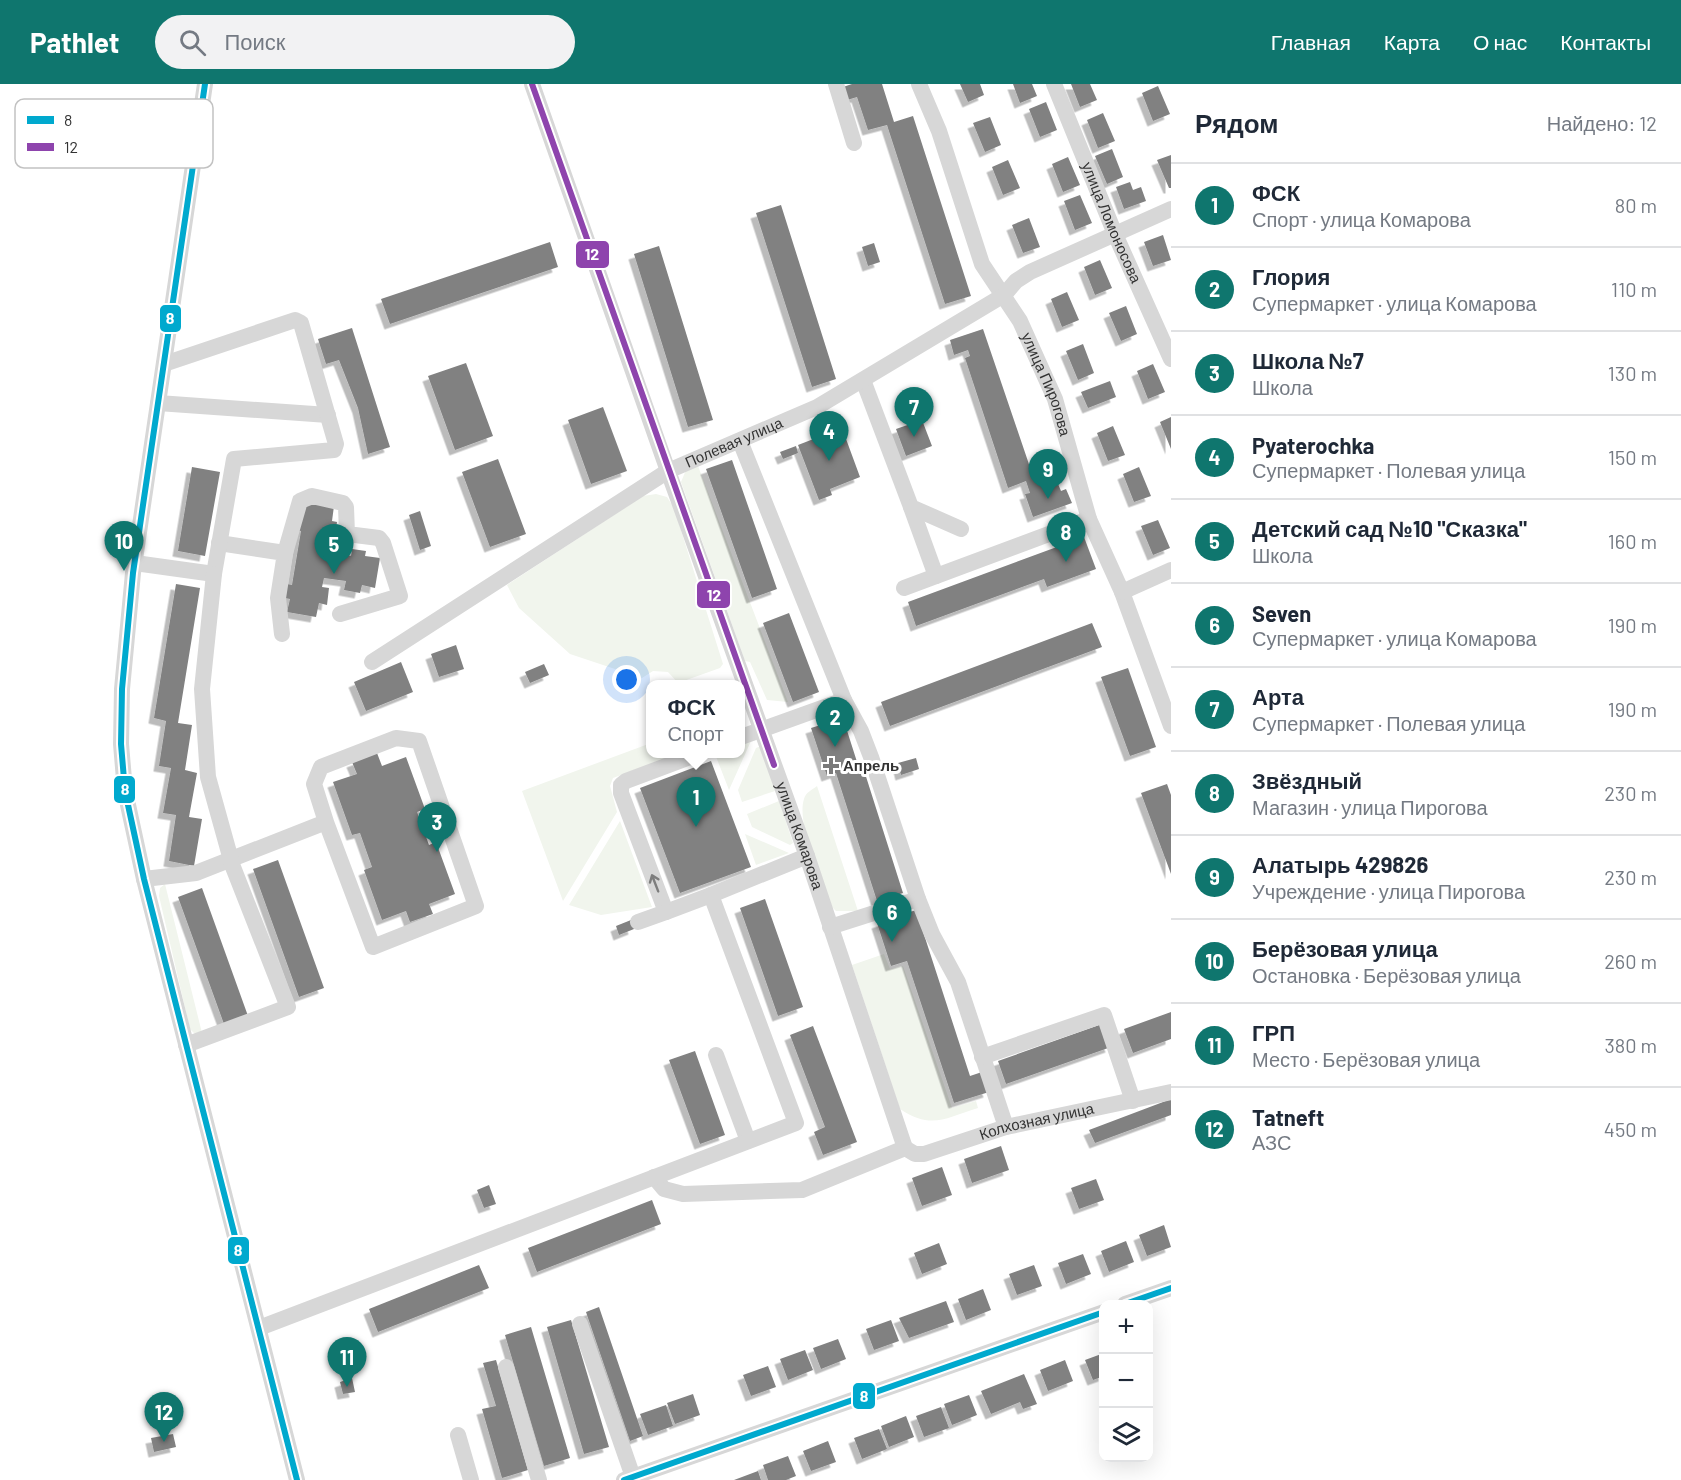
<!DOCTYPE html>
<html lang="ru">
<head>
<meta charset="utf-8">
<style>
  :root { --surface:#fff; --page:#f2f2f3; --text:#1f2937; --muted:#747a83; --line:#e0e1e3; --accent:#0f766e }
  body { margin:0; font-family:Barlow,sans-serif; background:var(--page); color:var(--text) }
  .controls { position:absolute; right:18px; bottom:18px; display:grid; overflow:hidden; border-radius:12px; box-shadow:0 6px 24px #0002 }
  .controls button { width:54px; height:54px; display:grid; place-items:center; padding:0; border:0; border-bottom:2px solid var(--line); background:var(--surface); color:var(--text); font:30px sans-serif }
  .you { position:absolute; left:627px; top:596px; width:21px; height:21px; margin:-15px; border:4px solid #fff; border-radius:50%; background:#1a73e8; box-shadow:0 0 0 9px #1a73e833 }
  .badge { display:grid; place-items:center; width:39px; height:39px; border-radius:50%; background:var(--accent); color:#fff; font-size:20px; font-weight:700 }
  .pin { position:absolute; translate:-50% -50px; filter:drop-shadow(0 2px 3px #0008) }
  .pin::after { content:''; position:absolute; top:32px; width:21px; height:18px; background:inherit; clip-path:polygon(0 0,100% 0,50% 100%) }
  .popup { position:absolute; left:646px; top:596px; width:99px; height:78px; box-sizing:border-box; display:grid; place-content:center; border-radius:12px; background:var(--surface); filter:drop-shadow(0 2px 4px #0005); font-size:20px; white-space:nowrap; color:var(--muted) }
  .popup b { font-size:22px; color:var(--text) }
  .popup::after { content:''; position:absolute; left:50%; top:100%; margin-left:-12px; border:12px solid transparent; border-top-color:var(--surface) }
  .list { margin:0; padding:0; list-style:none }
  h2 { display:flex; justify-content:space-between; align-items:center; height:78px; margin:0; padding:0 24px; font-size:26px }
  h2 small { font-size:20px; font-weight:400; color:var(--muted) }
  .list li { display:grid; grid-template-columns:39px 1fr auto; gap:18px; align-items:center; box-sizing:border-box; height:84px; padding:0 24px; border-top:2px solid var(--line) }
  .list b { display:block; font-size:22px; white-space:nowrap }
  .list p { margin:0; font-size:20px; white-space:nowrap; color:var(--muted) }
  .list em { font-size:20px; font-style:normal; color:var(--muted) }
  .icon { flex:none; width:33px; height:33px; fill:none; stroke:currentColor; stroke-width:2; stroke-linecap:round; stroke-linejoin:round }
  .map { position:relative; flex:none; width:1171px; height:1396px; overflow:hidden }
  header { display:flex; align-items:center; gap:36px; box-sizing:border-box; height:84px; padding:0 30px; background:var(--accent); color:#fff }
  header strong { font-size:28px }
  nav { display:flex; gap:33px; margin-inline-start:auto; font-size:21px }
  .search { width:420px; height:54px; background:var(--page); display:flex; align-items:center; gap:15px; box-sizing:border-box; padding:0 21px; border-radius:33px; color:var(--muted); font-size:22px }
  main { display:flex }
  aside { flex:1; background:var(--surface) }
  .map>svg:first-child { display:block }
  .green { fill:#f1f5ed }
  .building { fill:#818181; filter:url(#shadow) }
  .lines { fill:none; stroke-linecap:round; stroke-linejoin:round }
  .minor { stroke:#d7d7d7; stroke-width:16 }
  .bus-1-casing { stroke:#fff; stroke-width:10 }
  .bus-2-casing { stroke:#fff; stroke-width:10 }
  .bus-1 { stroke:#00a9ce; stroke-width:6 }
  .bus-2 { stroke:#8e44ad; stroke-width:6 }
  .oneway { stroke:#7d7d7d }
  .poi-dot { fill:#7a7a7a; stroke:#fff; stroke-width:2 }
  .labels { text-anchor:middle; stroke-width:6; stroke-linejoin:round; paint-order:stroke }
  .street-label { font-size:15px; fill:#333; stroke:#fff }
  .poi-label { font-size:15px; font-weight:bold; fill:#333; stroke:#fff; text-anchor:start }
  .key { fill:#fff; stroke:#c2c2c2; stroke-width:1.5 }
  .key-label { font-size:16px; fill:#333 }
  .line-badge { stroke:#fff; stroke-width:2 }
  .badge-label { font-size:16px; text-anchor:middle; font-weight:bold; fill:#fff }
</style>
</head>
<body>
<header>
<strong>Pathlet</strong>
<div class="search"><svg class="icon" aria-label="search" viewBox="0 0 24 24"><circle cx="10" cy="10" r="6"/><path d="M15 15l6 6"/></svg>Поиск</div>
<nav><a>Главная</a><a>Карта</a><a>О нас</a><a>Контакты</a></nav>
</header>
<main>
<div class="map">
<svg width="1171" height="1396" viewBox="0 0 1171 1396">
  <defs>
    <filter id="shadow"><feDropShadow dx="-5.5" dy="5.5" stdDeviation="0" flood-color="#0004"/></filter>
  </defs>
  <rect width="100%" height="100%" fill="#fff"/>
  <!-- green -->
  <path class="green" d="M 698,382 L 788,618 L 767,616 L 750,578 L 745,577 L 681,398 L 686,386 Z
    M 656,410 L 667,413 L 674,424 L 723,580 L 720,584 L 678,599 L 668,588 L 653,587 L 642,594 L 570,570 L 519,524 L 507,501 L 643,412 Z
    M 751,657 L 729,706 L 715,670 L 741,670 L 741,661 Z
    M 651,659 L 651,670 L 678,670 L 613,694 L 610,702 L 617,728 L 563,817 L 522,707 Z
    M 761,662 L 775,707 L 742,718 L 738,706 L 756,664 Z
    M 817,702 L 858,827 L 836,827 L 830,821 C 822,796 796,739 804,715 C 806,708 812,706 817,702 Z
    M 779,717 L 793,759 L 790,761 L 752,743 L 747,730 Z
    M 620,737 L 652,823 L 601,831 L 569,821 Z
    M 745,750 L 789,769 L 756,781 Z
    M 165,800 L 202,949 L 195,950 L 190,945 L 159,812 L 160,804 Z
    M 884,870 L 890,885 L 903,882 L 952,1024 L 976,1017 L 978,1024 C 945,1034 932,1046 900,1025 L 852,881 Z"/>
  <!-- building -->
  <path class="building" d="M 852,0 L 882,0 L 894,38 L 913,32 L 971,212 L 945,220 L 887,41 L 868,46 L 857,13 L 847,16 L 843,3 Z
    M 960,0 L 980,0 L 984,11 L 968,18 Z
    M 1013,0 L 1032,0 L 1037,12 L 1020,19 Z
    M 1071,0 L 1090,0 L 1097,16 L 1080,23 Z
    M 1158,2 L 1170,30 L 1153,37 L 1142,9 Z
    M 1046,18 L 1057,46 L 1040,53 L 1029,25 Z
    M 1103,29 L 1115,57 L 1098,64 L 1087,36 Z
    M 990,33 L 1001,61 L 985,68 L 973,39 Z
    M 1112,65 L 1123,93 L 1107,100 L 1095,72 Z
    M 1171,71 L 1171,104 L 1169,104 L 1157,76 Z
    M 1068,73 L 1080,101 L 1063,108 L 1052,80 Z
    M 1008,76 L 1020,104 L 1003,111 L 992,83 Z
    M 1130,98 L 1133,106 L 1141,103 L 1146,117 L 1124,125 L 1116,103 Z
    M 1080,111 L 1092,139 L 1075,146 L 1064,117 Z
    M 781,121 L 836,295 L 812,303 L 756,129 Z
    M 1029,134 L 1040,163 L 1023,169 L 1012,141 Z
    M 1163,151 L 1171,176 L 1153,182 L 1144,158 Z
    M 550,158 L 558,183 L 390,240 L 381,215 Z
    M 874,159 L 880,178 L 868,182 L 862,163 Z
    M 659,162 L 713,336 L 688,343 L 634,170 Z
    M 1100,176 L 1112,204 L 1095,211 L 1084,183 Z
    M 1067,208 L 1079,236 L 1062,243 L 1051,215 Z
    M 1126,222 L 1137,250 L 1121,257 L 1109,229 Z
    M 352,244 L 390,363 L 368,370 L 358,324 L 339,276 L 326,280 L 318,255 Z
    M 983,245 L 1034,395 L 1053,388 L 1061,407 L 1066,405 L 1072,419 L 1033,433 L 1025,410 L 1030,409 L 1026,397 L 1008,404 L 965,274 L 970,272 L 968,266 L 954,271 L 950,256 Z
    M 1083,260 L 1094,289 L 1078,296 L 1066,267 Z
    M 466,279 L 493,352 L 455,366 L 428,292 Z
    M 1153,280 L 1165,308 L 1148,315 L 1137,287 Z
    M 1110,297 L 1116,313 L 1088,324 L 1081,308 Z
    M 603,323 L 627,387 L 591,400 L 568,336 Z
    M 1171,333 L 1171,365 L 1160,338 Z
    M 922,336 L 932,362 L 906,372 L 896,345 Z
    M 1113,342 L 1125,371 L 1108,377 L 1097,349 Z
    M 842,344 L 860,393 L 830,405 L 832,411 L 819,416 L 798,361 Z
    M 796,362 L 798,369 L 783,375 L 780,368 Z
    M 498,375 L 526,450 L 490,463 L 462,388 Z
    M 732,376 L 777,505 L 752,514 L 706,385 Z
    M 192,383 L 220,388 L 205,472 L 178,467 Z
    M 1139,383 L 1151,412 L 1134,418 L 1123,390 Z
    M 306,418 L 334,422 L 332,437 L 337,438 L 335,452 L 330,451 L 327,468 L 351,472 L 352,465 L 366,467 L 365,472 L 380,474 L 375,504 L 362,501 L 360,509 L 344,506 L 346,497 L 324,494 L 322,503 L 329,504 L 327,521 L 319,519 L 316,533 L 287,528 L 290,515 L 285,514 L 287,500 L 292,501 L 301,447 L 295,446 Z
    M 420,427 L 431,462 L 420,466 L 409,431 Z
    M 1158,436 L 1170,464 L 1153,471 L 1141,442 Z
    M 1084,453 L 1096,485 L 1047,503 L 1044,495 L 916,542 L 908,518 Z
    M 176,500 L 200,504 L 178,639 L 192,641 L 185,686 L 197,689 L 189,733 L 202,735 L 194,782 L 169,777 L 176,731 L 163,729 L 171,684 L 159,682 L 166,637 L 154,634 Z
    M 789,529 L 819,608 L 793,618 L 763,539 Z
    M 1092,539 L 1102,563 L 890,642 L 881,618 Z
    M 456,561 L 464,585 L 439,593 L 431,570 Z
    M 401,578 L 413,608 L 366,627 L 354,598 Z
    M 544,580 L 549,591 L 530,599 L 525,588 Z
    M 1128,584 L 1156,663 L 1130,672 L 1101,593 Z
    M 843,634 L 858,681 L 862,680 L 903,809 L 877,817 L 836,689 L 827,692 L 811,644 Z
    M 377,669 L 382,682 L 406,673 L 425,725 L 417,728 L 429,761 L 436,758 L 455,810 L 429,820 L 433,830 L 410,838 L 406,827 L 382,836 L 364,786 L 372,783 L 360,749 L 352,751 L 333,698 L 357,690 L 352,678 Z
    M 916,674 L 919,685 L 901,691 L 898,679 Z
    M 711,677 L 751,783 L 680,809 L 640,704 Z
    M 1167,700 L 1171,711 L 1171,790 L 1141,709 Z
    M 278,776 L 324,904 L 299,913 L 253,785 Z
    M 202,804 L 248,932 L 224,940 L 178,813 Z
    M 765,815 L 803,923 L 778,932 L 740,824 Z
    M 916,826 L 970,992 L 982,988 L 989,1008 L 954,1019 L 907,877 L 891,882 L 877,839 Z
    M 631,836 L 634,845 L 619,851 L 616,842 Z
    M 1171,928 L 1171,955 L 1133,969 L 1124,945 Z
    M 1102,940 L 1111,963 L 1006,1000 L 998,977 Z
    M 813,942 L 857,1058 L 823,1071 L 814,1048 L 825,1043 L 790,951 Z
    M 695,967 L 725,1051 L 700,1060 L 669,976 Z
    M 1171,1015 L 1171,1031 L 1095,1059 L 1089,1046 Z
    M 1001,1062 L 1009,1086 L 972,1099 L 964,1075 Z
    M 942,1083 L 952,1111 L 922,1122 L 912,1094 Z
    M 1096,1095 L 1104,1116 L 1079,1125 L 1071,1104 Z
    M 489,1101 L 496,1120 L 484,1124 L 477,1106 Z
    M 652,1116 L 661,1140 L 537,1188 L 528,1164 Z
    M 1164,1141 L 1171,1163 L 1147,1172 L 1139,1151 Z
    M 1126,1157 L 1134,1178 L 1109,1188 L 1101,1167 Z
    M 939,1159 L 947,1180 L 922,1190 L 914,1169 Z
    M 1083,1170 L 1091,1190 L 1066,1200 L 1058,1179 Z
    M 479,1181 L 489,1204 L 378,1248 L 369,1225 Z
    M 1034,1181 L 1042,1202 L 1017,1211 L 1009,1190 Z
    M 983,1205 L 991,1226 L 966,1236 L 958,1215 Z
    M 946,1217 L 954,1238 L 909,1254 L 899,1234 Z
    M 599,1223 L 643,1352 L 630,1357 L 586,1228 Z
    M 571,1236 L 609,1363 L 584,1370 L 547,1243 Z
    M 891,1236 L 899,1257 L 874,1266 L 866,1245 Z
    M 531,1243 L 570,1374 L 544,1382 L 505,1251 Z
    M 838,1255 L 846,1275 L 821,1285 L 813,1264 Z
    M 805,1266 L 813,1286 L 788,1296 L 780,1275 Z
    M 1104,1269 L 1104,1292 L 1093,1296 L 1085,1276 Z
    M 496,1276 L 528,1386 L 502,1394 L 482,1325 L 496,1322 L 483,1279 Z
    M 1065,1276 L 1073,1297 L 1048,1307 L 1040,1286 Z
    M 768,1282 L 776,1303 L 751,1312 L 743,1291 Z
    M 1024,1290 L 1037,1320 L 1023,1325 L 1020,1318 L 991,1330 L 981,1307 Z
    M 352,1294 L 355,1308 L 343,1310 L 340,1298 Z
    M 693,1310 L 700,1331 L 675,1340 L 667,1319 Z
    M 969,1311 L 977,1331 L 952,1341 L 944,1320 Z
    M 666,1321 L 673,1342 L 648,1351 L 640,1330 Z
    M 941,1323 L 949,1344 L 924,1353 L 916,1332 Z
    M 906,1332 L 914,1353 L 889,1363 L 881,1342 Z
    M 879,1345 L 887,1365 L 862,1375 L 854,1354 Z
    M 173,1350 L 176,1363 L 154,1368 L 151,1354 Z
    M 828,1357 L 836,1378 L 811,1387 L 803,1367 Z
    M 788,1372 L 796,1392 L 786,1396 L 768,1396 L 763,1381 Z
    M 758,1387 L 761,1396 L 734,1396 Z"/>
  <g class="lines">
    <!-- minor -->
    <g class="minor">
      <path d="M 205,0 L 133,489 L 122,605 L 121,660 L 125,707 L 144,795 L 297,1396"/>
      <path id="s1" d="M 532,0 L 668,387 L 807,772 L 905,1064"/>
      <path d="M 836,0 L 854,59"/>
      <path id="s2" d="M 919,0 L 939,47 L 982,180 L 1020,237 L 1055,315 L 1089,435 L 1122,508 L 1171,642"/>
      <path id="s3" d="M 1054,0 L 1115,150 L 1171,275"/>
      <path d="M 863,296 L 911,423 L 961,445"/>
      <path d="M 158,319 L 328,331"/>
      <path d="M 740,357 L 844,616 L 861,647 L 871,673 L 918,815 L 830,843"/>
      <path d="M 911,423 L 936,492"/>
      <path d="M 219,459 L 285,469 L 278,514 L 282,550"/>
      <path d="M 285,469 L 300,417 L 312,412 L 343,419 L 346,423 L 347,450 L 379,454 L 383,459 L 400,512 L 340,530"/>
      <path d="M 135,479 L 214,490 L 234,375 L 334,366 L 336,360 L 301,239 L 295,236 L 164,280"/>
      <path d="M 904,504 L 1089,435"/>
      <path d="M 1122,508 L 1171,486"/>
      <path id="s4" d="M 372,578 L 668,387 L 817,323 L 1004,211 L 1016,197 L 1030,188 L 1171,125"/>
      <path d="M 741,653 L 844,616"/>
      <path d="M 698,670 L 626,697 L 621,701 L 621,709 L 666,828 L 711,811"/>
      <path d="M 144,795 L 196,789 L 326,738 L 314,700 L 321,683 L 396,654 L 419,657 L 476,822 L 373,863 L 326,738"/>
      <path d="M 918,815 L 932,850 L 958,898 L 1006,1043"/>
      <path d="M 638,838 L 666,828"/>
      <path d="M 186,961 L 288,923 L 233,783 L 208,693 L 202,605 L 214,490"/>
      <path d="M 716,971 L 748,1057"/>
      <path d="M 982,973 L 1104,931 L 1133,1017"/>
      <path id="s5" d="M 905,1064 L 915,1070 L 924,1070 L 1006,1043 L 1171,1008"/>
      <path d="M 654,1093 L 664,1105 L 683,1110 L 802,1106 L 905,1064"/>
      <path d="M 1125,1220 L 1171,1204"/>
      <path d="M 580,1240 L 633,1393"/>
      <path d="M 259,1244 L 796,1039 L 711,811 L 807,772"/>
      <path d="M 506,1283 L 539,1396"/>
      <path d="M 458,1351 L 471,1396"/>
      <path d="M 624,1396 L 1104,1228"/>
    </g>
    <!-- bus-1 casing -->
    <g class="bus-1-casing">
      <path id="bus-1" d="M 205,0 L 133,489 L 122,605 L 121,660 L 125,707 L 144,795 L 297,1396
        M 1125,1220 L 1171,1204
        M 624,1396 L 1104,1228"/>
    </g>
    <!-- bus-2 casing -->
    <g class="bus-2-casing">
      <path id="bus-2" d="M 532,0 L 774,681"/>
    </g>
    <!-- bus-1 -->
    <use href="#bus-1" class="bus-1"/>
    <!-- bus-2 -->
    <use href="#bus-2" class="bus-2"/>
  </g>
  <!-- one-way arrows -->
  <defs><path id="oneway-shaft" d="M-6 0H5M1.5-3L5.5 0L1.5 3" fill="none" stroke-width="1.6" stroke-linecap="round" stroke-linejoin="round" transform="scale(1.5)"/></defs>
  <use class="oneway" href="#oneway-shaft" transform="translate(655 799) rotate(-111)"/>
  <!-- markers -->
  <path class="poi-dot" d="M828 673h6v6h6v6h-6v6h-6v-6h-6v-6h6z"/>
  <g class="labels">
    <!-- street labels -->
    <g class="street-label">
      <text dy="5" stroke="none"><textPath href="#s3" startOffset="150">улица Ломоносова</textPath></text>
      <text dy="5" stroke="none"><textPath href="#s2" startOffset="328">улица Пирогова</textPath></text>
      <text dy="5" stroke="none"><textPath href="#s4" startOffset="424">Полевая улица</textPath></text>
      <text dy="5" stroke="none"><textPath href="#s1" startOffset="798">улица Комарова</textPath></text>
      <text dy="5" stroke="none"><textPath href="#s5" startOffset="138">Колхозная улица</textPath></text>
    </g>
    <!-- poi labels -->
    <g class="poi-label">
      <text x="843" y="687">Апрель</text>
    </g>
  </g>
  <!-- legend -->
  <rect x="15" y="15" width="198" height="69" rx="9" class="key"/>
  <rect x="27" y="32" width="27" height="8" fill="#00a9ce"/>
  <rect x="27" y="59" width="27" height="8" fill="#8e44ad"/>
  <g class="key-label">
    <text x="64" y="42">8</text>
    <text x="64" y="69">12</text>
  </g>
  <g class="line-badge">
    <rect x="575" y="156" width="35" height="29" rx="6" fill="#8e44ad"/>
    <rect x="159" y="220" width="23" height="29" rx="6" fill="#00a9ce"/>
    <rect x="696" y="496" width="35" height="29" rx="6" fill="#8e44ad"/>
    <rect x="113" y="691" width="23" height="29" rx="6" fill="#00a9ce"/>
    <rect x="227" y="1152" width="23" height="29" rx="6" fill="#00a9ce"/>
    <rect x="852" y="1298" width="24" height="28" rx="6" fill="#00a9ce"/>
  </g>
  <g class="badge-label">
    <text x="592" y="176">12</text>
    <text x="170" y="240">8</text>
    <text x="714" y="517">12</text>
    <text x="125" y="711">8</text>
    <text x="238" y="1172">8</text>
    <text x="864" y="1318">8</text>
  </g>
</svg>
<div class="controls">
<button>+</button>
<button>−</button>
<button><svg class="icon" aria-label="layers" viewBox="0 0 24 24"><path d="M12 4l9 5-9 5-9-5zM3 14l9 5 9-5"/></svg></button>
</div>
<div class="you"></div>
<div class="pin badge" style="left:696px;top:743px">1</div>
<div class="popup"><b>ФСК</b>Спорт</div>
<div class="pin badge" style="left:835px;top:663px">2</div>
<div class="pin badge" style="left:437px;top:768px">3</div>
<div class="pin badge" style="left:829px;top:377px">4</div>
<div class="pin badge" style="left:334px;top:490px">5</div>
<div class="pin badge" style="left:892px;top:858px">6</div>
<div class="pin badge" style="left:914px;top:353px">7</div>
<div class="pin badge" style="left:1066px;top:478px">8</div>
<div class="pin badge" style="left:1048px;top:415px">9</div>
<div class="pin badge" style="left:124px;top:487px">10</div>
<div class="pin badge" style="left:347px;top:1303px">11</div>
<div class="pin badge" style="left:164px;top:1358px">12</div>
</div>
<aside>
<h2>Рядом<small>Найдено: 12</small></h2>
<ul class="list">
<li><span class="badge">1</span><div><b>ФСК</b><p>Спорт · улица Комарова</p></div><em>80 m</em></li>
<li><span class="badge">2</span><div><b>Глория</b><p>Супермаркет · улица Комарова</p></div><em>110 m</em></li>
<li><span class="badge">3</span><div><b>Школа №7</b><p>Школа</p></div><em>130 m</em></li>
<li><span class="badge">4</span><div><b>Pyaterochka</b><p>Супермаркет · Полевая улица</p></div><em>150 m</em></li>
<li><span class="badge">5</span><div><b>Детский сад №10 &quot;Сказка&quot;</b><p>Школа</p></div><em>160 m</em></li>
<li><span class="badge">6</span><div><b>Seven</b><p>Супермаркет · улица Комарова</p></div><em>190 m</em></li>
<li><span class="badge">7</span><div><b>Арта</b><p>Супермаркет · Полевая улица</p></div><em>190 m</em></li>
<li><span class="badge">8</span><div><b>Звёздный</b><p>Магазин · улица Пирогова</p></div><em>230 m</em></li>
<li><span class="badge">9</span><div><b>Алатырь 429826</b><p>Учреждение · улица Пирогова</p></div><em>230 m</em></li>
<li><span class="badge">10</span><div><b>Берёзовая улица</b><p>Остановка · Берёзовая улица</p></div><em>260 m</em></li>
<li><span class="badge">11</span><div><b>ГРП</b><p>Место · Берёзовая улица</p></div><em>380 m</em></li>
<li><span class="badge">12</span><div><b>Tatneft</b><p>АЗС</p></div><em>450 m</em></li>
</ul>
</aside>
</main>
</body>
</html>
